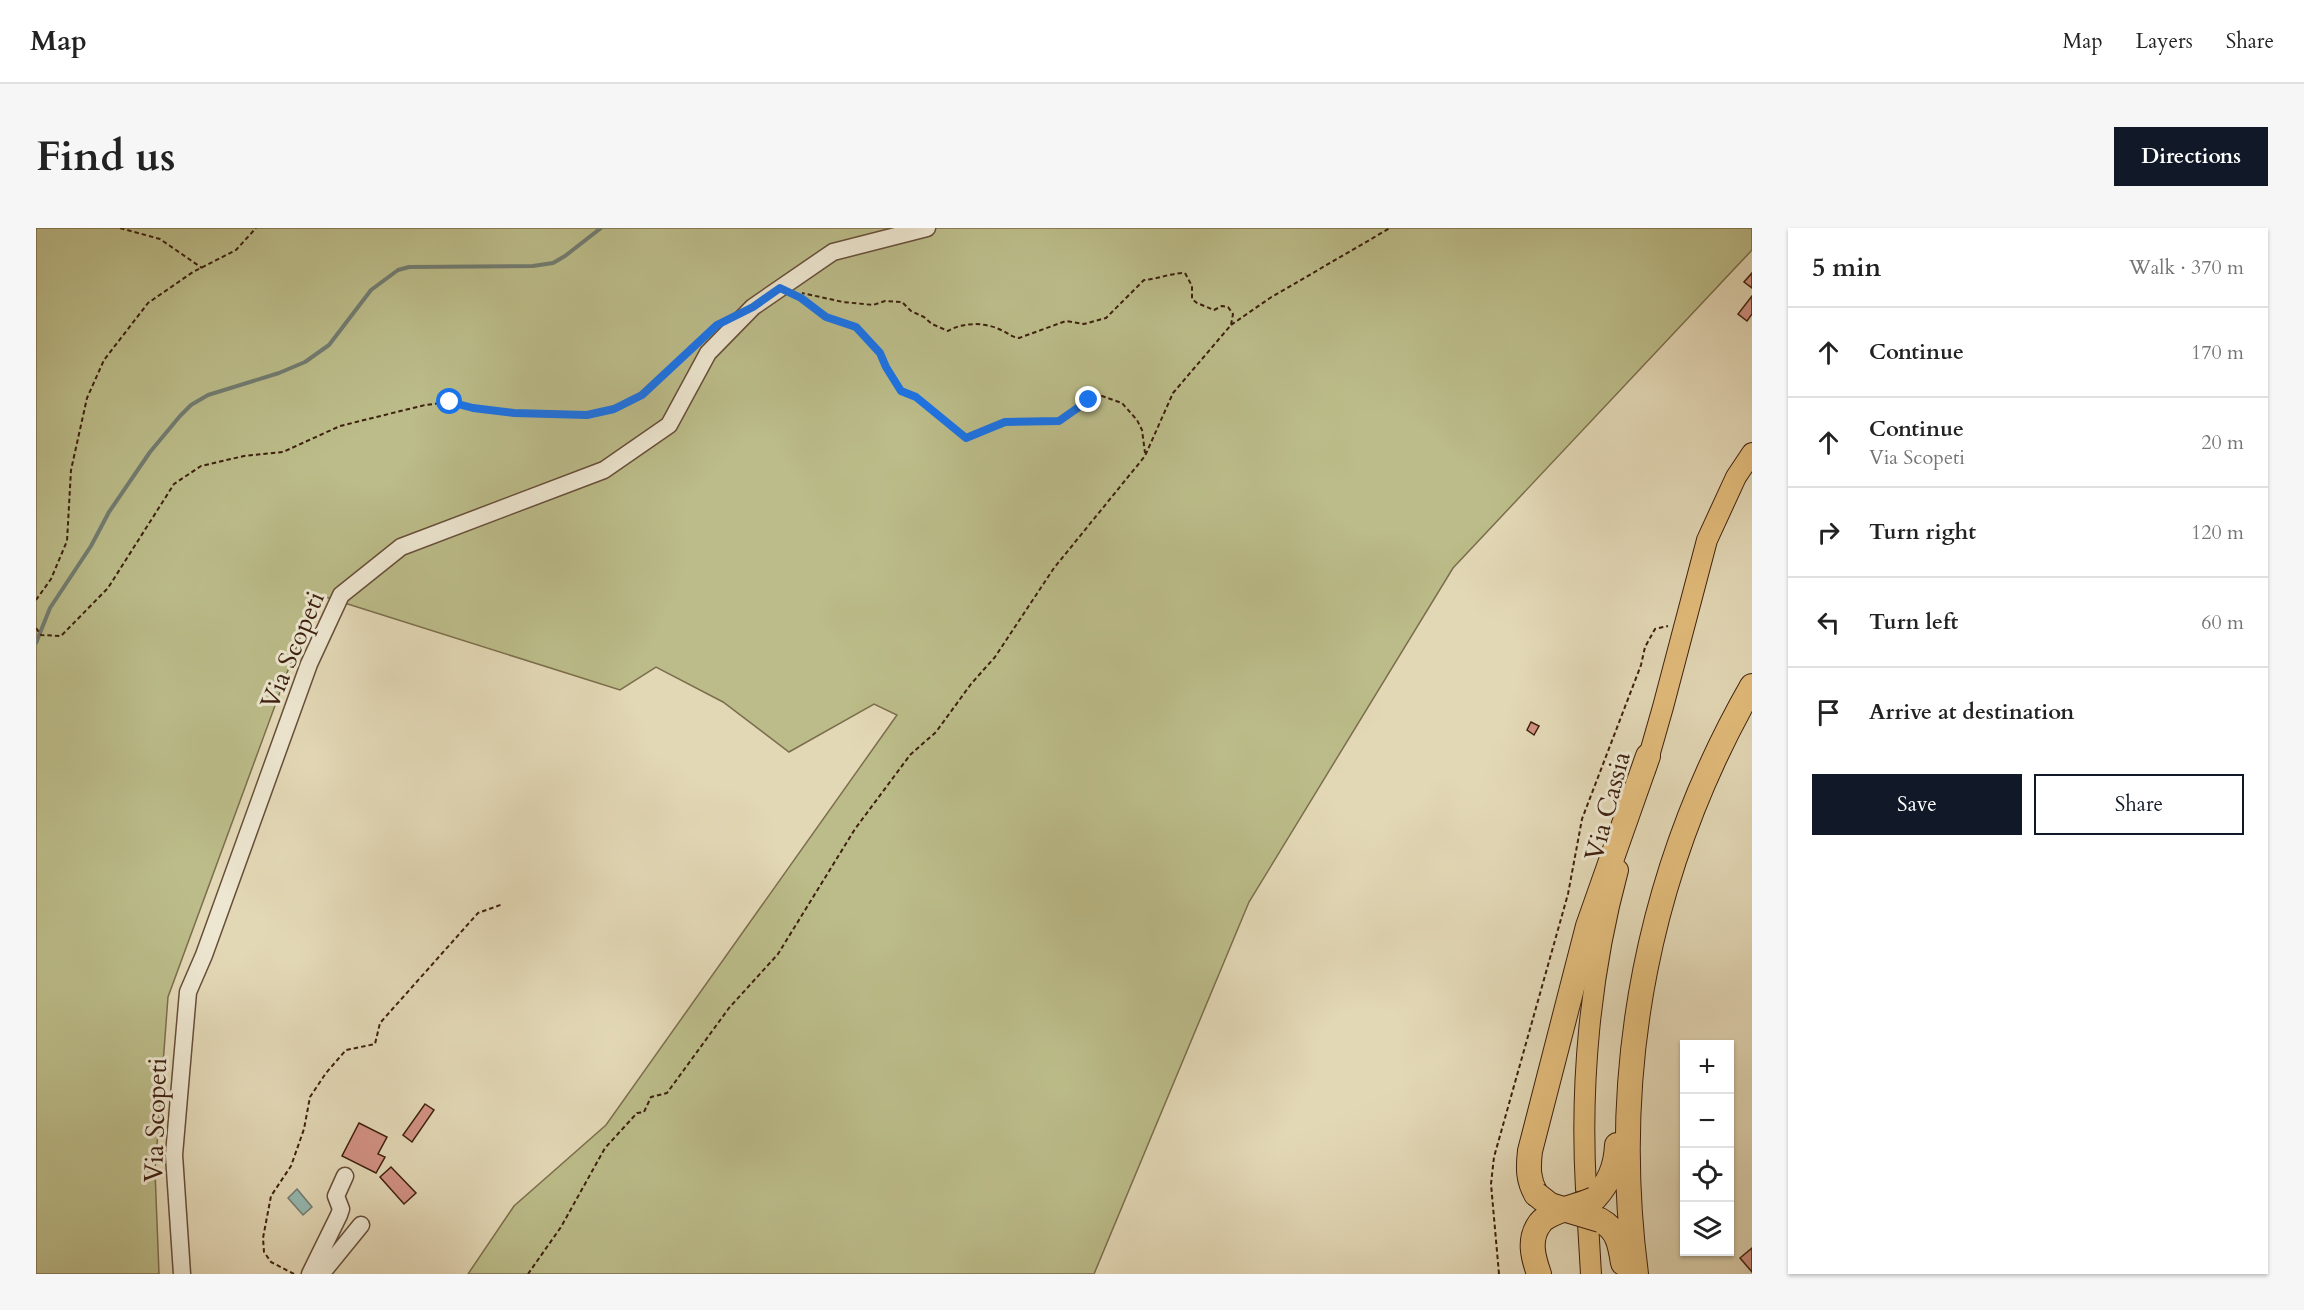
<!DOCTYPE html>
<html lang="en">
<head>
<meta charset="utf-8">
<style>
  :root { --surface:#fff; --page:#f6f6f6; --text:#222; --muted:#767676; --line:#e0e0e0; --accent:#111827 }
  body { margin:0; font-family:Cardo,serif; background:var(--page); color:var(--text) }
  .controls { position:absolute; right:18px; bottom:18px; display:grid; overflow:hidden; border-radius:0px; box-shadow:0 2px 4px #0004 }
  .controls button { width:54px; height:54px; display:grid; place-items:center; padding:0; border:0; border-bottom:2px solid var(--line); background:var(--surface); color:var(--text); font:30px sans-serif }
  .stop { position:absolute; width:18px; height:18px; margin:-14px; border:4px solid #1a73e8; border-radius:50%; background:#fff }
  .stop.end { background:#1a73e8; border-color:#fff; box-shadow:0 2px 6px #0008 }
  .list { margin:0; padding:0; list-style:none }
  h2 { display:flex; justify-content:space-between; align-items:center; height:78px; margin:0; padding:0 24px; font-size:26px }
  h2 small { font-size:20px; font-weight:400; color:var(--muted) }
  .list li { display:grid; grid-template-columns:39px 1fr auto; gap:18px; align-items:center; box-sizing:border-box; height:90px; padding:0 24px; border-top:2px solid var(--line) }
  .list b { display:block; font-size:22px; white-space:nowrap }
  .list p { margin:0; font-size:20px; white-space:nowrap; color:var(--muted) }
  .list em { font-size:20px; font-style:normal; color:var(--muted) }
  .actions { display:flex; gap:12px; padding:18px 24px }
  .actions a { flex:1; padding:14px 0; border:2px solid var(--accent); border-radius:0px; text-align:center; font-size:21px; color:var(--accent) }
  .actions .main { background:var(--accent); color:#fff }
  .icon { flex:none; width:33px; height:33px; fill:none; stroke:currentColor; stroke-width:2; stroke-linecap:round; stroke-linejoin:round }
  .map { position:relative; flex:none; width:1716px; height:1046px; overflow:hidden; border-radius:0px }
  header { display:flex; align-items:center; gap:36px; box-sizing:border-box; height:84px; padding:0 30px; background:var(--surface); border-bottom:2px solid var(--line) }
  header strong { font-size:28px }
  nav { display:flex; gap:33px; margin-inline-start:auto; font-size:21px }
  .intro { display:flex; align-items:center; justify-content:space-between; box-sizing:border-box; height:144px; padding:0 36px }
  h1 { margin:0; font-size:42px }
  .button { padding:15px 27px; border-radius:0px; background:var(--accent); color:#fff; font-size:21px; font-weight:700 }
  main { display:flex; gap:36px; padding:0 36px }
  aside { flex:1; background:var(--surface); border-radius:0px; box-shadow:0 2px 4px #0004 }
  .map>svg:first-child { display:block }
  .green { fill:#bbbc89; stroke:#7c6e4c; stroke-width:1.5 }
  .water { fill:#95b9b2; stroke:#727c71; stroke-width:1.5 }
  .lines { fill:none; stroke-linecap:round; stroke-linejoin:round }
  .stream { stroke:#727c71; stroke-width:4 }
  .building { fill:#d39284; stroke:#3e200f; stroke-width:1.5 }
  .minor-casing { stroke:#674e39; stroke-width:19 }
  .major-casing { stroke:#3e200f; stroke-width:22 }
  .highway-casing { stroke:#3e200f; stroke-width:26 }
  .path { stroke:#3e200f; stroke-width:2; stroke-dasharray:4.5 3; stroke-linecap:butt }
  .minor { stroke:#ede6d0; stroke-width:16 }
  .major { stroke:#e2bc7b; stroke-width:20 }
  .highway { stroke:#e2bc7b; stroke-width:24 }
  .highway-bridge-casing { stroke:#3e200f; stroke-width:26; stroke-linecap:butt }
  .highway-bridge { stroke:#e2bc7b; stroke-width:24 }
  .route { stroke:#1a73e8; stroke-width:8 }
  .labels { text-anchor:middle; stroke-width:6; stroke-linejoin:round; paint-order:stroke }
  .street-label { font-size:26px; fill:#3e200f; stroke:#ede6d0 }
</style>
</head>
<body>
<header>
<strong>Map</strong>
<nav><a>Map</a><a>Layers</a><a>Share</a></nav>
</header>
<div class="intro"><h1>Find us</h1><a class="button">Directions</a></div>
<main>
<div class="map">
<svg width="1716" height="1046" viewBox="0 0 1716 1046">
  <rect width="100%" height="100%" fill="#e3d8b6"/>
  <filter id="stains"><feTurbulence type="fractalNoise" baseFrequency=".00333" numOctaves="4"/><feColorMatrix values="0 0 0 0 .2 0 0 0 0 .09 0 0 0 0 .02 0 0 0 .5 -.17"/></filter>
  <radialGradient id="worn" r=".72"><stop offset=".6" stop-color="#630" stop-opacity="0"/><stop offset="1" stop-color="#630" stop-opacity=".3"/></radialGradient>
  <!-- green -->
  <path class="green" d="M 0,0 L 1716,0 L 1716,22 L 1417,340 L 1213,674 L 1058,1046 L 432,1046 L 478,978 L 570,897 L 861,487 L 838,476 L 753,524 L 687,474 L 620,439 L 584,462 L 280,366 L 132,769 L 119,943 L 123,1046 L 0,1046 Z"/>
  <!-- water -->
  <path class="water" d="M 261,961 L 276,979 L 267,987 L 252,970 Z"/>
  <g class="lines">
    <!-- stream -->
    <path class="stream" d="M 0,415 L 14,380 L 55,318 L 73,284 L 114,224 L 144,188 L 155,177 L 172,167 L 243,145 L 269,134 L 293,117 L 335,62 L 362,42 L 373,39 L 497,38 L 517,35 L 529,28 L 565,0"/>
  </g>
  <!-- building -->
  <path class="building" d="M 1716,45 L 1716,60 L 1708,54 Z
    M 1716,68 L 1716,86 L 1711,93 L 1702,86 Z
    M 1495,494 L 1503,498 L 1498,507 L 1491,502 Z
    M 389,876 L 398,882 L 376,914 L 367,907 Z
    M 323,895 L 351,909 L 342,926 L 349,929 L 340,945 L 306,928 Z
    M 355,939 L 380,965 L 368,976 L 344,949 Z
    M 1716,1020 L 1716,1044 L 1704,1030 Z"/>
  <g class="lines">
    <!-- minor casing -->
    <g class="minor-casing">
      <path id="minor" d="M 275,1044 L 290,1040 L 325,997
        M 146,1046 L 138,927 L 152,764 L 168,727 L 273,436 L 305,367 L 365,319 L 568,242 L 633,197 L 672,125 L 717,79 L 797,24 L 891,0
        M 274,1046 L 303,987 L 305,981 L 300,968 L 309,948"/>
    </g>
    <!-- major casing -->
    <g class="major-casing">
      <path id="major" d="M 1609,542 L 1627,479 L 1671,312 L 1700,249 L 1716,225
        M 1550,961 C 1544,856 1554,745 1582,642
        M 1552,995 L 1555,1046"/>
    </g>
    <!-- highway casing -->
    <g class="highway-casing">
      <path id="highway" d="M 1500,966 C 1492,952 1492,940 1494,923 L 1552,698 L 1612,528
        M 1558,971 C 1573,955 1580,939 1581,917
        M 1564,992 C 1582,1002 1584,1016 1587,1035
        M 1503,1046 C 1497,1029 1492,1011 1504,995
        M 1600,1046 C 1573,840 1613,638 1716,458"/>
    </g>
    <!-- path -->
    <path class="path" d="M 84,0 L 124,11 L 166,40
      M 759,67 L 790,89 L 820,99 L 844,125 L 850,139 L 865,163 L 880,169 L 930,210 L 969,194 L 1023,193 L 1053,172 L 1066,168 L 1086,175 L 1101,192 L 1106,202 L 1109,225
      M 1195,97 L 1234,70 L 1354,0
      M 0,372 L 15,351 L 31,313 L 35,242 L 51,170 L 68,132 L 112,75 L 157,44 L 200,22 L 220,0
      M 0,400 L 5,407 L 25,408 L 72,360 L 138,256 L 165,238 L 208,228 L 247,224 L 304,198 L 389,177 L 414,174 L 437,180 L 478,185 L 551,187 L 578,181 L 606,167 L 658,118
      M 258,1046 L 235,1034 L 228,1024 L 227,1010 L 235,968 L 255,938 L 268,901 L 274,869 L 290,845 L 310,822 L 339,816 L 344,795 L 442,685 L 467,676
      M 492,1046 L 525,999 L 569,920 L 601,885 L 608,884 L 615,869 L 631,865 L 693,780 L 742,726 L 819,601 L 874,527 L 900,504 L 935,456 L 959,429 L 1018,340 L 1109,228 L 1137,165 L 1195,97 L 1197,86 L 1192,79 L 1186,78 L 1178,82 L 1161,75 L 1156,71 L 1156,58 L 1149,45 C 1134,45 1122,51 1108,52 L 1070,90 L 1048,96 L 1030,93 L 983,110 C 975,109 972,105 965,102 C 949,94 927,94 912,103 L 896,96 L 888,89 L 875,83 L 866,74 L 849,73 L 837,77 L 807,74 L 766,65
      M 1463,1046 L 1455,956 L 1458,929 L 1532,666 L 1546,591 L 1605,437 L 1609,419 L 1619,401 L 1632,398"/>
    <!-- minor -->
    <use href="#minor" class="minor"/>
    <!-- major -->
    <use href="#major" class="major"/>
    <!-- highway -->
    <use href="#highway" class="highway"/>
    <!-- highway-bridge casing -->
    <g class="highway-bridge-casing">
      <path id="highway-bridge" d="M 1500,966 L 1514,977 L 1564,992
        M 1504,995 C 1513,983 1543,978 1558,971"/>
    </g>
    <!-- highway-bridge -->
    <use href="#highway-bridge" class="highway-bridge"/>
  </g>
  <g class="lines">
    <!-- route -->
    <path class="route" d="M 414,174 L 437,180 L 478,185 L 551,187 L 578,181 L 606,167 L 681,97 L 717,79 L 744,60 L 765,70 L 790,89 L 820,99 L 844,125 L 850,139 L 865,163 L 880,169 L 930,210 L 969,194 L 1023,193 L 1053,172"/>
  </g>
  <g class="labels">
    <!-- street labels -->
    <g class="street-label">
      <text transform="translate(256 422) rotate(-67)" y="9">Via Scopeti</text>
      <text transform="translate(1571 578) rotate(-75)" y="9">Via Cassia</text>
      <text transform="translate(119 892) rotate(-88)" y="9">Via Scopeti</text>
    </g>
  </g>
  <rect width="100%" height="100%" filter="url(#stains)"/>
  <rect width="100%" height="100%" fill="url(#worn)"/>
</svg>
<div class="controls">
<button>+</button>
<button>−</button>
<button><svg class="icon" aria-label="locate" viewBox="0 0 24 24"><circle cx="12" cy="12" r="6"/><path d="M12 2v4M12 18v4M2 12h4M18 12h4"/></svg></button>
<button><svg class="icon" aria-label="layers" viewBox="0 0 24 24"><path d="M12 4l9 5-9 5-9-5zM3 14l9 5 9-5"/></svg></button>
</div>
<div class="stop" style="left:414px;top:174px"></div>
<div class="stop end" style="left:1053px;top:172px"></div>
</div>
<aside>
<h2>5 min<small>Walk · 370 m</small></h2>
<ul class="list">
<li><svg class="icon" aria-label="ahead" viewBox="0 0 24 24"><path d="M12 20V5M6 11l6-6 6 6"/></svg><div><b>Continue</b></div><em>170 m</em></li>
<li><svg class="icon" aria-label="ahead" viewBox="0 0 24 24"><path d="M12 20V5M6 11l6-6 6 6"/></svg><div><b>Continue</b><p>Via Scopeti</p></div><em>20 m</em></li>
<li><svg class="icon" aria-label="right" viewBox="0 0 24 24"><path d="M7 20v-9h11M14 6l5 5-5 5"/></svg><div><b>Turn right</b></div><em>120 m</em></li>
<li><svg class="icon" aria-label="left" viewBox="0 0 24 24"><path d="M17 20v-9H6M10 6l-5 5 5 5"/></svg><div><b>Turn left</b></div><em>60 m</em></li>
<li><svg class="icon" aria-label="arrive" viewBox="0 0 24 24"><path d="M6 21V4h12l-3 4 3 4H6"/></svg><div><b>Arrive at destination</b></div></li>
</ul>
<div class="actions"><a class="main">Save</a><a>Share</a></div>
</aside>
</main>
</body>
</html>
